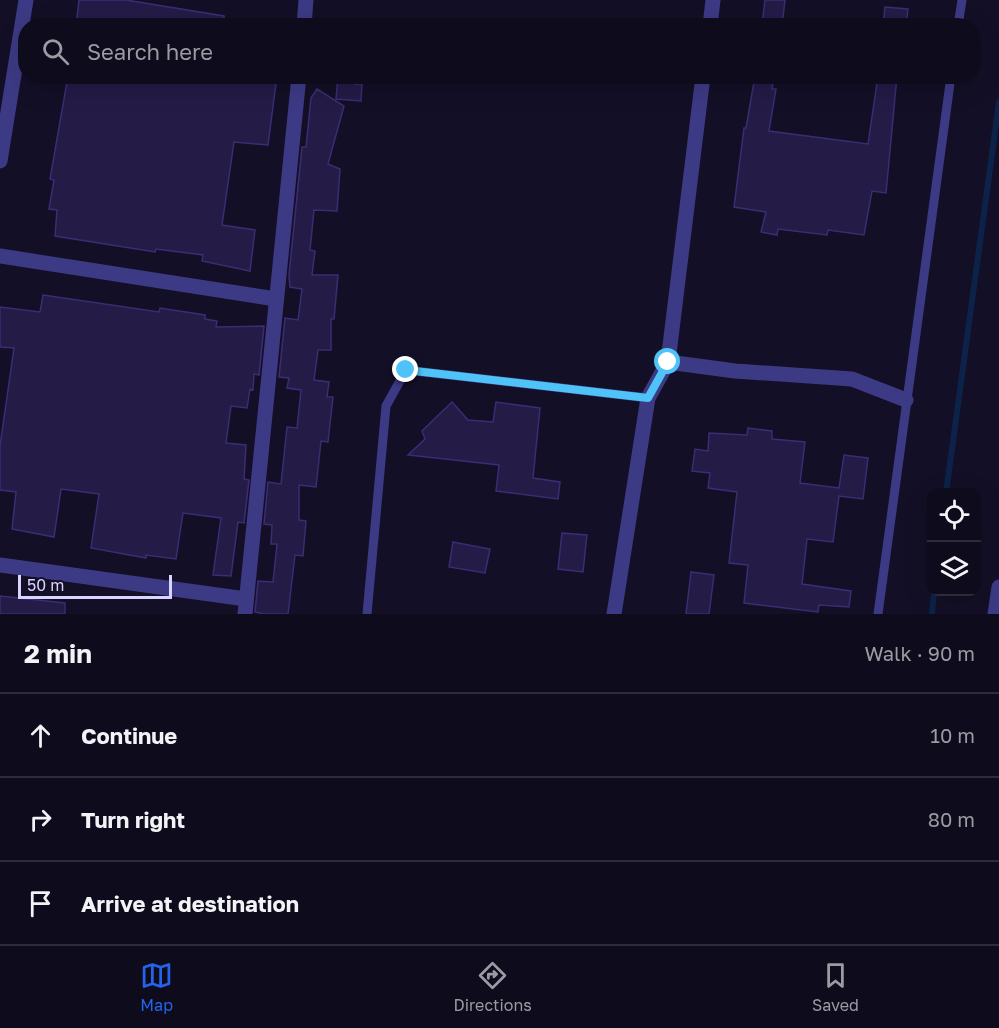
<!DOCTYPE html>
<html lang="en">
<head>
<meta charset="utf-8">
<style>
  :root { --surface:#0e0b1c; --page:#171425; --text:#f1f3f6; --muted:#9b9ba3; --line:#2e2b3b; --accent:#2563eb }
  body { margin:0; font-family:"Golos Text",sans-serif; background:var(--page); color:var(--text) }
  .controls { position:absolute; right:18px; bottom:18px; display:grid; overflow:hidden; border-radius:12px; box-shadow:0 6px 24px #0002 }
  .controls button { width:54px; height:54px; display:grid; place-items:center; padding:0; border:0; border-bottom:2px solid var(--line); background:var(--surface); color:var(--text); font:30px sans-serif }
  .scale { position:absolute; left:18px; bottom:15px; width:154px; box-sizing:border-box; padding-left:6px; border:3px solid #d9d4ff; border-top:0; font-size:16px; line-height:21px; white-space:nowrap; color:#d9d4ff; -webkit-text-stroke:4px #130f26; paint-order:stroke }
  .stop { position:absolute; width:18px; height:18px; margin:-14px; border:4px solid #4fc3f7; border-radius:50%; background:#fff }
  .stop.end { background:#4fc3f7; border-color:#fff; box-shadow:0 2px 6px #0008 }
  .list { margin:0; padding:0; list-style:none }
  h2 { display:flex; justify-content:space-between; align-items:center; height:78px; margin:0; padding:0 24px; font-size:26px }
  h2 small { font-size:20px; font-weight:400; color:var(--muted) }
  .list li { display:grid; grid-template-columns:39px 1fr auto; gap:18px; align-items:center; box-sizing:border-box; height:84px; padding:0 24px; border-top:2px solid var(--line) }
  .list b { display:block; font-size:22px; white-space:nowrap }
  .list em { font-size:20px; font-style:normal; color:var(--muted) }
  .icon { flex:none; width:33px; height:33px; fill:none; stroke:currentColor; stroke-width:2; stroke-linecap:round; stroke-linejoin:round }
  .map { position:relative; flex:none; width:999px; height:614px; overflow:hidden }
  .search { position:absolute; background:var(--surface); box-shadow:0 6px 24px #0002; left:18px; right:18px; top:18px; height:66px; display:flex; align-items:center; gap:15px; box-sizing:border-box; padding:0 21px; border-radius:24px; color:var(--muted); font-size:22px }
  .sheet { height:330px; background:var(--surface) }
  nav { display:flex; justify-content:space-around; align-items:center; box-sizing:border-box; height:84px; border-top:2px solid var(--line); background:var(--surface); font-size:16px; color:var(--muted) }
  nav a { display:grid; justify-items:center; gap:3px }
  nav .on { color:var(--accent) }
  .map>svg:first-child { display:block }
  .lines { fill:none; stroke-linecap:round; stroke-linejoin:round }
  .stream { stroke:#0c2248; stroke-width:6 }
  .building { fill:#241b47; stroke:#3b2d73; stroke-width:1.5 }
  .lane { stroke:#3d3a85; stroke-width:9 }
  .street { stroke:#3d3a85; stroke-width:15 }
  .route { stroke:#4fc3f7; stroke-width:8 }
</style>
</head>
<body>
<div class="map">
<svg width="999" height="614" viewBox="0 0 999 614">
  <rect width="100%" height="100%" fill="#130f26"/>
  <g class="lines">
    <!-- stream -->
    <path class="stream" d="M 946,493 L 999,102
      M 932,614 L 934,592"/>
  </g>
  <!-- building -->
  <path class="building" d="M 79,0 L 126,0 L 224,16 L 224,26 L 76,26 Z
    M 765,0 L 785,0 L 782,26 L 762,24 Z
    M 885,7 L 908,9 L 906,26 L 883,26 Z
    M 68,76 L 277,76 L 268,145 L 234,142 L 222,225 L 255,230 L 250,271 L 202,261 L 203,255 L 156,249 L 155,252 L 55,236 L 57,210 L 49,209 L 54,180 L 50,179 Z
    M 338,76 L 356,76 L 355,84 L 362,84 L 361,101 L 336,99 Z
    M 755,76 L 774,76 L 772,89 L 776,89 L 769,131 L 868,144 L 878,76 L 897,76 L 886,193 L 872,191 L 864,235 L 828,230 L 827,235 L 778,229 L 777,235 L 761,232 L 766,212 L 734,207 L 744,128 L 746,128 Z
    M 317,89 L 344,106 L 328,164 L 340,169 L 337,211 L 314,210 L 310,250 L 315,251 L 312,275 L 338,275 L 334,319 L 331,319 L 331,350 L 318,350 L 314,380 L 329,382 L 327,397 L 333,397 L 328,442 L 321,441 L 316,487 L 299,485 L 299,520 L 306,521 L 303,556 L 295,555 L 288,614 L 264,614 L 255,612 L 258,581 L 273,582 L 277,544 L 271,544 L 272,525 L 264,524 L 268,482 L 281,484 L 287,427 L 297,428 L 301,390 L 287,388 L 289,378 L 279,377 L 285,318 L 298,320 L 302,289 L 290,287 L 289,275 L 302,147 L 306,147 L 311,98 Z
    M 43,295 L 159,312 L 160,308 L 205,315 L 205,319 L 217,321 L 216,327 L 264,326 L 259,375 L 254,374 L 253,390 L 250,389 L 247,408 L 231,406 L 226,443 L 246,445 L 244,479 L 249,480 L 244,523 L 238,522 L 231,576 L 213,575 L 221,518 L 183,513 L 176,559 L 146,555 L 146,558 L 91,548 L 99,494 L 61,489 L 54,537 L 12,529 L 16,492 L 0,490 L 0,446 L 14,348 L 0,347 L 0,307 L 40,312 Z
    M 452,402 L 468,420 L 493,422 L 496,402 L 540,408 L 533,478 L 560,482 L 558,499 L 496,491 L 499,465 L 408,455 L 425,439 L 422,431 Z
    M 748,428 L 772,431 L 772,439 L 805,442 L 800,483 L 839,488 L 844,455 L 868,458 L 863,499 L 839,496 L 833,542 L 807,539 L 802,584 L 851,591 L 849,607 L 819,605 L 818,612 L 744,603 L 748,565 L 729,563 L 737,492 L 708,488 L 710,473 L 692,471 L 695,449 L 708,451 L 709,433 L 747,435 Z
    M 562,533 L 587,535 L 583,572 L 558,569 Z
    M 453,542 L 490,549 L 485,573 L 449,567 Z
    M 691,572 L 714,575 L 709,614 L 686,614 Z
    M 0,596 L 65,603 L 65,614 L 0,614 Z"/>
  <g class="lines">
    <!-- lane -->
    <path class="lane" d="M 958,26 L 962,0
      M 367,614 L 386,406 L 406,370 L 648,398
      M 878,614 L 951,76"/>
    <!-- street -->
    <path class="street" d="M 304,26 L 306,0
      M 710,26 L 713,0
      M 0,161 L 26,0
      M 0,256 L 276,299
      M 668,362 L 735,371 L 852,379 L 906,400
      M 0,565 L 246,599
      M 245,614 L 299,76
      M 614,614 L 648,398 L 668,362 L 703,76
      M 995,614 L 999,587"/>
  </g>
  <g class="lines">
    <!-- route -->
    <path class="route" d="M 406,370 L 648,398 L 668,362"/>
  </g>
</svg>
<div class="controls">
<button><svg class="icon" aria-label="locate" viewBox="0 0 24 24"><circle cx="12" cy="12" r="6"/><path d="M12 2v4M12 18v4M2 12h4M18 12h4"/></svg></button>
<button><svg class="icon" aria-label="layers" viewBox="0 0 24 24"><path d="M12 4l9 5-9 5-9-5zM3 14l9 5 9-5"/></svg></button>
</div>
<div class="scale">50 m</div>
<div class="stop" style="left:668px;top:362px"></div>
<div class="stop end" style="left:406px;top:370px"></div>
<div class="search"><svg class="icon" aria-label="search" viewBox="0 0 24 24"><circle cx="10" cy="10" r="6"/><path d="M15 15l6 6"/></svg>Search here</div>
</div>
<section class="sheet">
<h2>2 min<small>Walk · 90 m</small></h2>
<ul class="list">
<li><svg class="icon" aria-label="ahead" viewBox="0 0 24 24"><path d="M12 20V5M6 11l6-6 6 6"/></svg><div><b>Continue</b></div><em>10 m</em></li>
<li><svg class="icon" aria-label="right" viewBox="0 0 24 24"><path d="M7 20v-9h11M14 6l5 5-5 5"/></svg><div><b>Turn right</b></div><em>80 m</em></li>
<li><svg class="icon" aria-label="arrive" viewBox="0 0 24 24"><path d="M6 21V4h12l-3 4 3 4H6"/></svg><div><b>Arrive at destination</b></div></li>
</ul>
</section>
<nav>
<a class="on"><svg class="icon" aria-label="map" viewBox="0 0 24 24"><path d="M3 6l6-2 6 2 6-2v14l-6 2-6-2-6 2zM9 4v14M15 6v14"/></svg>Map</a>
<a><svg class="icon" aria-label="directions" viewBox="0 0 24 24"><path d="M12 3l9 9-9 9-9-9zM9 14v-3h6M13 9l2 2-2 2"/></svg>Directions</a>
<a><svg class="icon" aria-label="saved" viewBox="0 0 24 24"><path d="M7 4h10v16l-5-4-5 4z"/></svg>Saved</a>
</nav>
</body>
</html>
